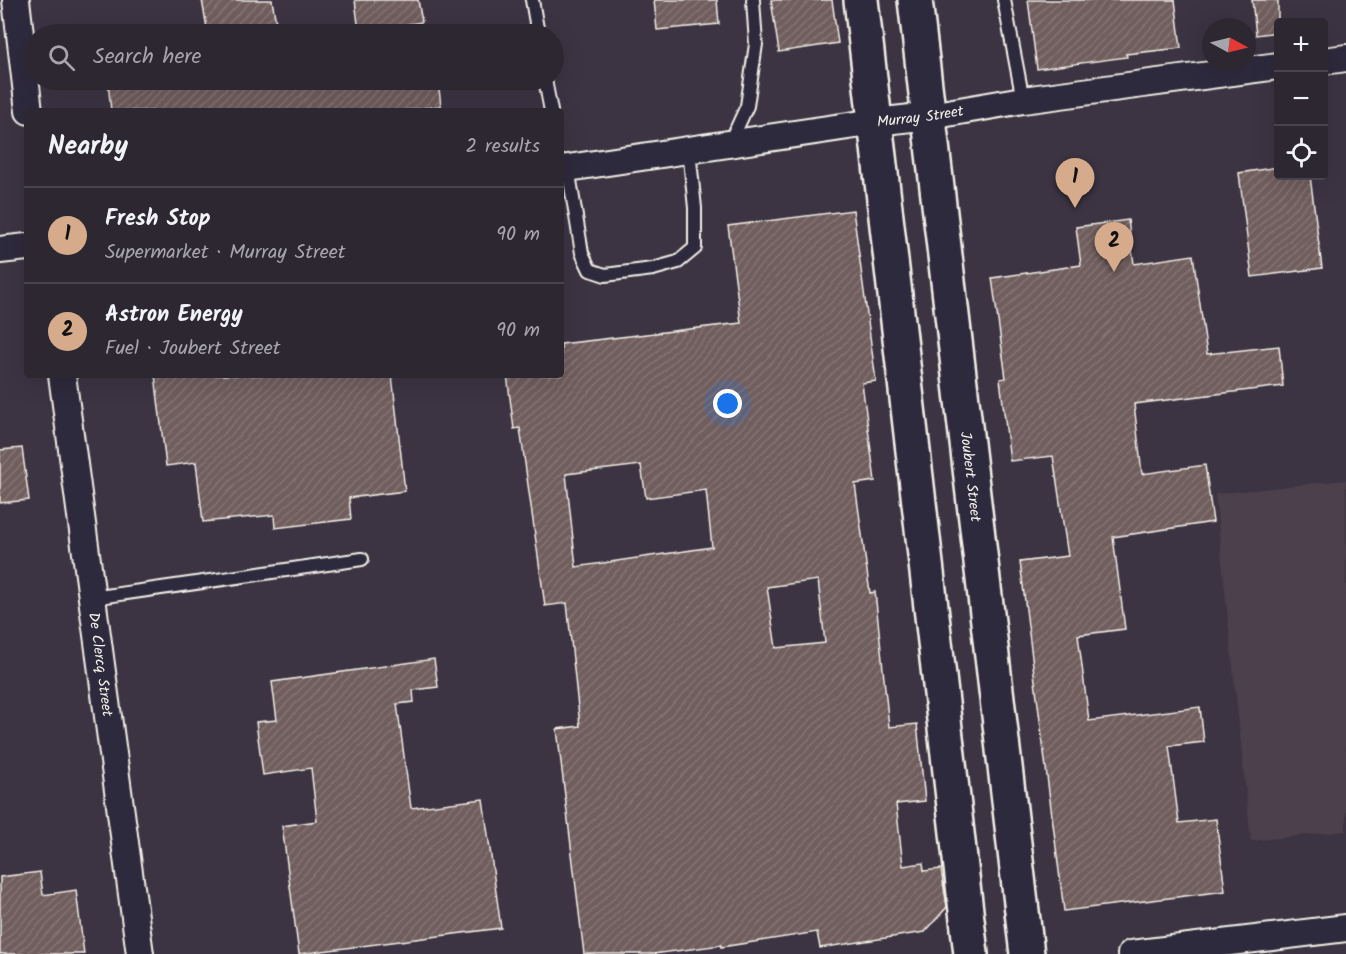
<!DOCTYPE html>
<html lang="en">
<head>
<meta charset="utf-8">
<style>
  :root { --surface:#2d2732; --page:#39333e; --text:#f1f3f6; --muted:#a7a5ac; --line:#48444d; --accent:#d6ab8b }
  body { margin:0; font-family:Kalam,sans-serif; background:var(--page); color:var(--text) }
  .controls { position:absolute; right:18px; top:18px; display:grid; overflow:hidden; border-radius:6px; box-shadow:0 6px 24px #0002 }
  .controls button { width:54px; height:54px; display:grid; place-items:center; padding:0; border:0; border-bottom:2px solid var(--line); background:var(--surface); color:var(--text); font:30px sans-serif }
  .compass { position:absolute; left:1202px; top:18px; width:54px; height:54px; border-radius:50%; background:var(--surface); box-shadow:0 6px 24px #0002; rotate:97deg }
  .you { position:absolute; left:728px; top:404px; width:21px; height:21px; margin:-15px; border:4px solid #fff; border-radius:50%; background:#1a73e8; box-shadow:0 0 0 9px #1a73e833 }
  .badge { display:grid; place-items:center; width:39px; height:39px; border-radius:50%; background:var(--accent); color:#111; font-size:20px; font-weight:700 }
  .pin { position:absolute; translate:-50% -50px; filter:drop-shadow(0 2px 3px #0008) }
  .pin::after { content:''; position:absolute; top:32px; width:21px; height:18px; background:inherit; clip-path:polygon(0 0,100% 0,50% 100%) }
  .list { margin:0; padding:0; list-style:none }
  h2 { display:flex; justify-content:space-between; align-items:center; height:78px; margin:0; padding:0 24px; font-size:26px }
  h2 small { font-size:20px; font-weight:400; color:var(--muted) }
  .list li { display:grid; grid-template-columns:39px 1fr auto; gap:18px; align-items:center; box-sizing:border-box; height:96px; padding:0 24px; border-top:2px solid var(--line) }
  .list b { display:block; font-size:22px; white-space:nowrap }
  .list p { margin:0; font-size:20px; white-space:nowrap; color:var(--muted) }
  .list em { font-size:20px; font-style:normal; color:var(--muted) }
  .icon { flex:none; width:33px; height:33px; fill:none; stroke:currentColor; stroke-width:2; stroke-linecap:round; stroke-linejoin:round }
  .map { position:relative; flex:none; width:1346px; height:954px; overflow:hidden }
  .search { position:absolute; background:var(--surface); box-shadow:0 6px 24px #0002; left:24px; top:24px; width:540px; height:66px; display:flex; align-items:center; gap:15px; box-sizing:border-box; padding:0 21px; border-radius:33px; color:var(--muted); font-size:22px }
  .panel { position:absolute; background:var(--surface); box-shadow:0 6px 24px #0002; left:24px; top:108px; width:540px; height:270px; border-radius:6px }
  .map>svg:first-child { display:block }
  .built { fill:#4c404b }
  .building { fill:url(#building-hatch); stroke:#f4f1e8; stroke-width:1.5; fill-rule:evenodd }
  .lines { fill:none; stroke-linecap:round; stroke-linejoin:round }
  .lane-casing { stroke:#f4f1e8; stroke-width:16 }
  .street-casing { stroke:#f4f1e8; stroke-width:30 }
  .highway-casing { stroke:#f4f1e8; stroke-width:38 }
  .lane { stroke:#2f2a3d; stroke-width:12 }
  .street { stroke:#2f2a3d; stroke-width:26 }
  .highway { stroke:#2f2a3d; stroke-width:33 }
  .labels { text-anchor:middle; stroke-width:6; stroke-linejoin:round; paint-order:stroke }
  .street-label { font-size:15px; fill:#f4f1e8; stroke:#2f2a3d }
</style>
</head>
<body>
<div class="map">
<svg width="1346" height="954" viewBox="0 0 1346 954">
  <defs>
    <pattern id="building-hatch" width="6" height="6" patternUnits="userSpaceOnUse" patternTransform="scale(1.5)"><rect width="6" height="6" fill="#705d5d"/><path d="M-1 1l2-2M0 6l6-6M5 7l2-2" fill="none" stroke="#857574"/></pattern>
  </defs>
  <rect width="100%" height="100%" fill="#3c3443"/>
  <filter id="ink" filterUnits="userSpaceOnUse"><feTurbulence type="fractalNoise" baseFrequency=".0167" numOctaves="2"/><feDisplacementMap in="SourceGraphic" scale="12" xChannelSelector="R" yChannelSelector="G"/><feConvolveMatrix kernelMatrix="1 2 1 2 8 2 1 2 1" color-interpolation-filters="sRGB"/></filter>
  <g filter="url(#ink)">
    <!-- built -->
    <path class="built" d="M 1346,480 L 1346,831 L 1251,841 L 1215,494 Z"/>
    <!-- building -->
    <path class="building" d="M 202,0 L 272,0 L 278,34 L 208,34 Z
      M 355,0 L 418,0 L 422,22 L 359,32 Z
      M 654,0 L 717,0 L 719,24 L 657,30 Z
      M 771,0 L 832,0 L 838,43 L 779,52 Z
      M 1028,0 L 1175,0 L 1181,48 L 1126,54 L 1127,57 L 1037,69 Z
      M 1252,0 L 1278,0 L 1278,32 L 1256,35 Z
      M 128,80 L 438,80 L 441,106 L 402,111 L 111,111 L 108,82 Z
      M 1278,167 L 1278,176 L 1310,176 L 1322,268 L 1252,277 L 1239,173 Z
      M 853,210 L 876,381 L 862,383 L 875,481 L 855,484 L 870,593 L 875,592 L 889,727 L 917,724 L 925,801 L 896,804 L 903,866 L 923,863 L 924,871 L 941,869 L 947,907 L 925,932 L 820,948 L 817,932 L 721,947 L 721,945 L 653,954 L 584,954 L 557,729 L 580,726 L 567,603 L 545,606 L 520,428 L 514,429 L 507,375 L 561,375 L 561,344 L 741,323 L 728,226 ZM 641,465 L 646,498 L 706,490 L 712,547 L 576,567 L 566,474 ZM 818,580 L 825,643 L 776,648 L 767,587 Z
      M 1128,220 L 1134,264 L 1193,255 L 1207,354 L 1279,346 L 1283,386 L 1134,404 L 1142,474 L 1205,465 L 1213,522 L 1113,537 L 1125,629 L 1078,635 L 1089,721 L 1200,707 L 1204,742 L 1169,746 L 1179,823 L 1216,819 L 1225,891 L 1064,911 L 1020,562 L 1068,556 L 1053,456 L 1010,461 L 1000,379 L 1006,378 L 992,278 L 1081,265 L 1076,227 Z
      M 155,375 L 392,375 L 405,491 L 349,498 L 351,519 L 275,528 L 274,515 L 203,522 L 196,462 L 166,466 Z
      M 22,448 L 29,500 L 0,503 L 0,450 Z
      M 434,659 L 438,687 L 413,690 L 414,702 L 397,704 L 411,808 L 483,799 L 501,928 L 299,954 L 282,826 L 317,821 L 311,768 L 263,775 L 256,722 L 277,720 L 272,682 Z
      M 40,872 L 43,895 L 76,890 L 84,954 L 0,954 L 0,877 Z"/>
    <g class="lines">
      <!-- lane casing -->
      <g class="lane-casing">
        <path id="lane" d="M 532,0 L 538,34
          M 1004,0 L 1023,100
          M 545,80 L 551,111
          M 730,143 L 747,106 L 756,44 L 753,0
          M 568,168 L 582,253 L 590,270 L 605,275 L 653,269 L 678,262 L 695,248 L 695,208 L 689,150
          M 92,598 L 362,559"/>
      </g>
      <!-- street casing -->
      <g class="street-casing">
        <g id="street">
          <path d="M 16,0 L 29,111"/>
          <path d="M 1324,61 L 1346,58"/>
          <path id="s1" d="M 561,169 L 875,122 L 930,116 L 1023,100 L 1278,66"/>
          <path d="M 0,250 L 27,247"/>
          <path id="s2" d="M 62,375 L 140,954"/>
          <path d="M 1131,954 L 1346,928"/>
        </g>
      </g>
      <!-- highway casing -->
      <g class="highway-casing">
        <g id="highway">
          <path d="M 861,0 L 971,954"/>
          <path id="s3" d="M 915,0 L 1027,954"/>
        </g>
      </g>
      <!-- lane -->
      <use href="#lane" class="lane"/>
      <!-- street -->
      <use href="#street" class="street"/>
      <!-- highway -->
      <use href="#highway" class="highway"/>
    </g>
  </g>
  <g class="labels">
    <!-- street labels -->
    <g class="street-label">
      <text dy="5" stroke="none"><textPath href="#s1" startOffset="363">Murray Street</textPath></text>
      <text dy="5" stroke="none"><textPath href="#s3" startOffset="480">Joubert Street</textPath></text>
      <text dy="5" stroke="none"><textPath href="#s2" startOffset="292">De Clercq Street</textPath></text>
    </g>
  </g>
</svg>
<div class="controls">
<button>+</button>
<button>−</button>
<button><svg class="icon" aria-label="locate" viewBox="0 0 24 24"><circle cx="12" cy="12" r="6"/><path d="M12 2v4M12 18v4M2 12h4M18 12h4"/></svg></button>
</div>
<svg class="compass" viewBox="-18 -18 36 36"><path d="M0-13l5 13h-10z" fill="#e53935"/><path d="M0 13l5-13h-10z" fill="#a7a5ac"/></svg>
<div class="you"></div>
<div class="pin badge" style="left:1075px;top:208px">1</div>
<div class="pin badge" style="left:1114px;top:272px">2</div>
<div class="search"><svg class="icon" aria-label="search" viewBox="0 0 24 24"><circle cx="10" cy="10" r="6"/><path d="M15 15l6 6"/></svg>Search here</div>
<section class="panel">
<h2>Nearby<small>2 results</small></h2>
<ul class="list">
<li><span class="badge">1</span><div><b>Fresh Stop</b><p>Supermarket · Murray Street</p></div><em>90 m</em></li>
<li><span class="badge">2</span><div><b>Astron Energy</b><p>Fuel · Joubert Street</p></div><em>90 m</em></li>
</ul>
</section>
</div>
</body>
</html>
